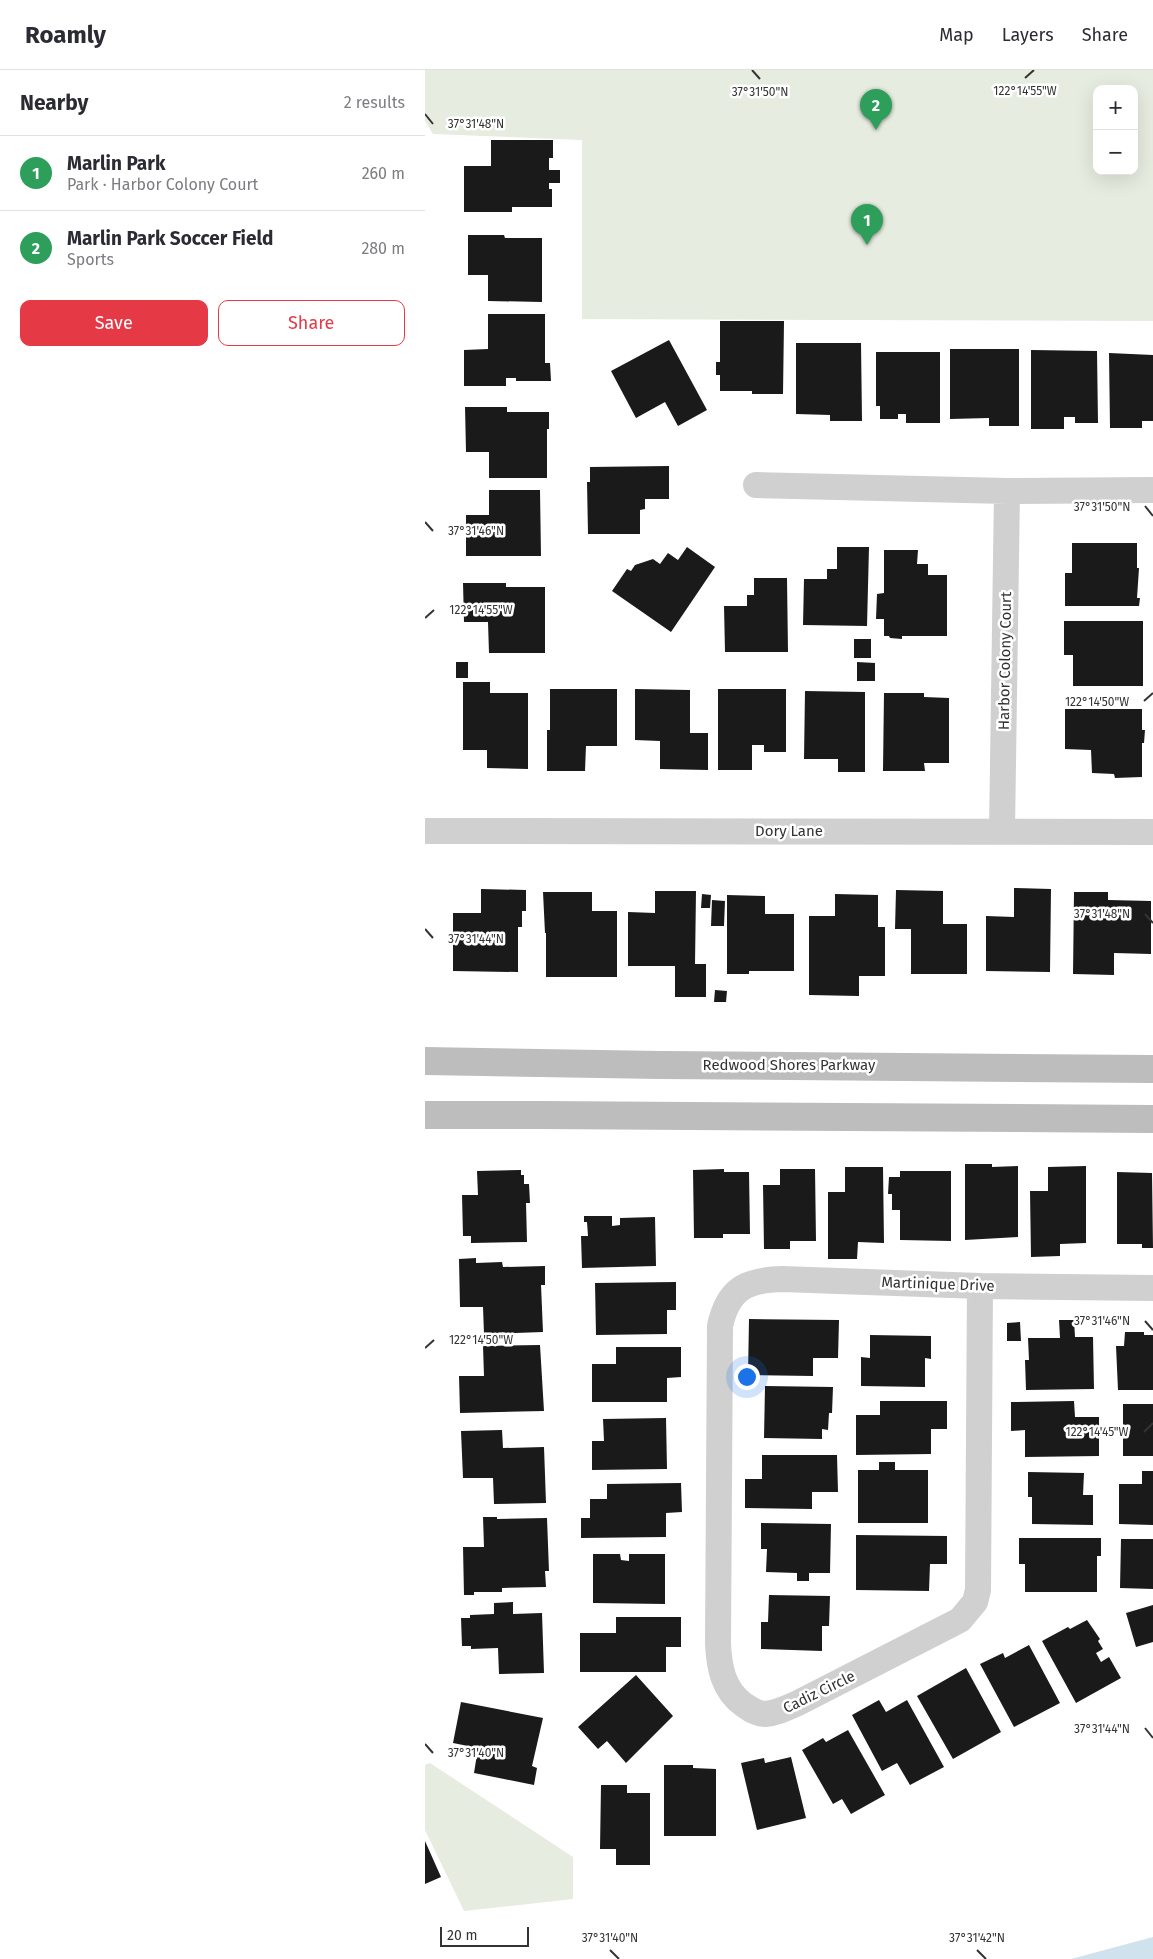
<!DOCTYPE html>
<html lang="en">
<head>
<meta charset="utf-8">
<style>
  :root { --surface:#fff; --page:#f2f2f3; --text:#2b2b33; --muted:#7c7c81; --line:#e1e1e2; --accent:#e63946 }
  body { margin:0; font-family:"Fira Sans",sans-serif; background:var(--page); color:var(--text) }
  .controls { position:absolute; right:15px; top:15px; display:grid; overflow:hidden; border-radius:10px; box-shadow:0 5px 20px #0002 }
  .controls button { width:45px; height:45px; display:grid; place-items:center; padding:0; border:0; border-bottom:1px solid var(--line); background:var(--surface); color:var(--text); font:25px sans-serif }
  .scale { position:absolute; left:15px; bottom:12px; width:89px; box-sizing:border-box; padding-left:5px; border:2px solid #333; border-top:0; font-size:14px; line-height:18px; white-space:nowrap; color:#333; -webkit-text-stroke:4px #fff; paint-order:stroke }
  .you { position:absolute; left:321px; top:1306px; width:18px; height:18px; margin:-12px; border:4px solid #fff; border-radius:50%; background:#1a73e8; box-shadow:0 0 0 8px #1a73e833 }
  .badge { display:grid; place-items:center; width:32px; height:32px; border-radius:50%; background:var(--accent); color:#fff; font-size:16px; font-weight:700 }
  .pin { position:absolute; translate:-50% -41px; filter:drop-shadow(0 1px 2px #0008) }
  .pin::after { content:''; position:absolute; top:26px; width:18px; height:15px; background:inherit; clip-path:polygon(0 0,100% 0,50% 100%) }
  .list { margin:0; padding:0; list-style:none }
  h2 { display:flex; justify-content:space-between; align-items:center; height:65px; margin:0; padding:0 20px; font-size:21px }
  h2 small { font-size:16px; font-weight:400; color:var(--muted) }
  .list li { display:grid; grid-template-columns:32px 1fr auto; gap:15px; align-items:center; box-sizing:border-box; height:75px; padding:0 20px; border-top:1px solid var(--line) }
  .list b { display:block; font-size:19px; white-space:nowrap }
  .list p { margin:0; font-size:16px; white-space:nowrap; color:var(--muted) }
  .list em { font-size:16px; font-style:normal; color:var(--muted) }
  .actions { display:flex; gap:10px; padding:15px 20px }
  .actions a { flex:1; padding:11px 0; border:1px solid var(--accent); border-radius:10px; text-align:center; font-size:18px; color:var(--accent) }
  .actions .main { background:var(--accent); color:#fff }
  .map { position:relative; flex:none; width:728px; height:1889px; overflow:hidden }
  header { display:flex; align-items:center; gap:30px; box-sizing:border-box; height:70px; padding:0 25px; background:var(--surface); border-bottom:1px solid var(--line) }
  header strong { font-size:24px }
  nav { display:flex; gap:28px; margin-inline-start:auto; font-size:18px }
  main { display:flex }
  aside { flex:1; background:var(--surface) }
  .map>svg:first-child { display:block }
  .green { fill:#e6ecdf; fill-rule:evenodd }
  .water { fill:#cfe2ee }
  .building { fill:#1a1a1a }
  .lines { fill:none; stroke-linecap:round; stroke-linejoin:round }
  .street { stroke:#d0d0d0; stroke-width:26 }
  .secondary { stroke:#bdbdbd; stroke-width:28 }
  .ticks { fill:none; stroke:#333; stroke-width:2 }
  .labels { text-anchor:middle; stroke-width:5; stroke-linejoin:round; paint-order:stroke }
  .street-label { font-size:15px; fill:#333; stroke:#fff }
  .ticks-label { font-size:12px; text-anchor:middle; fill:#333; stroke:#fff; stroke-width:5; stroke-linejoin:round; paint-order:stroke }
</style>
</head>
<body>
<header>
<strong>Roamly</strong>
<nav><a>Map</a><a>Layers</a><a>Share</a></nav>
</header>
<main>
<aside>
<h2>Nearby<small>2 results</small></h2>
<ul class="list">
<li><span class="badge" style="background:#2e9e5b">1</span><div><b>Marlin Park</b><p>Park · Harbor Colony Court</p></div><em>260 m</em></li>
<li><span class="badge" style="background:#2e9e5b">2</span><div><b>Marlin Park Soccer Field</b><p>Sports</p></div><em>280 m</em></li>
</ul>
<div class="actions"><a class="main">Save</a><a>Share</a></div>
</aside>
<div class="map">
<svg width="728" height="1889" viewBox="0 0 728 1889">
  <rect width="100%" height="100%" fill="#fff"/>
  <!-- green -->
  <path class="green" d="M 0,0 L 728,0 L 728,251 L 157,249 L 157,70 L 8,64 L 0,51 ZM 672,19 L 709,19 L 709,101 L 672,101 Z
    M 5,1693 L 148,1787 L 148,1829 L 39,1841 L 0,1760 L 0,1695 Z"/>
  <!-- water -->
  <path class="water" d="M 728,1867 L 728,1889 L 646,1889 Z"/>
  <!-- building -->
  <path class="building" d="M 66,70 L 128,70 L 128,88 L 124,88 L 124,100 L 135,100 L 135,113 L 124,113 L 124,119 L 127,119 L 127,137 L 87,137 L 87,142 L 39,142 L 39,96 L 66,96 Z
    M 43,165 L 79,165 L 80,168 L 117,168 L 117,232 L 63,231 L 63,205 L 43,205 Z
    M 63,244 L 120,244 L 120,293 L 125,293 L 126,311 L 91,311 L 91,308 L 81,308 L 81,316 L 39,316 L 39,280 L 63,279 Z
    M 295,251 L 359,251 L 358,324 L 327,324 L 327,321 L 295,321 L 295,305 L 291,305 L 291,292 L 295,292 Z
    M 244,270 L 282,340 L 253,356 L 240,332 L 211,348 L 186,301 Z
    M 371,273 L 436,273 L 437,351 L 405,351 L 405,345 L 371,344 Z
    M 525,279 L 594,279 L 594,356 L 564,356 L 564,348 L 525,349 Z
    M 606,280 L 672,281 L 673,353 L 650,353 L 650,347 L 639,347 L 639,359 L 606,359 Z
    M 451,282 L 515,282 L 515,353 L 481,353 L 481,344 L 473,344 L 473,349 L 455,349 L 455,336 L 451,336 Z
    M 684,283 L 728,285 L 728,351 L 717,351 L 717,358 L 685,358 Z
    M 40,337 L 82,337 L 82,342 L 124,342 L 124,359 L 122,359 L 122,408 L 64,408 L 64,382 L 41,382 Z
    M 244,396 L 244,429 L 220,429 L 220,439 L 215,440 L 215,464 L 163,464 L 162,412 L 165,412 L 165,397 Z
    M 64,420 L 115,420 L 116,486 L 41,486 L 41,445 L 64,445 Z
    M 647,473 L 712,473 L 712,498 L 714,498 L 712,528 L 715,528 L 714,536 L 640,536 L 640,503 L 647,503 Z
    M 262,477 L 290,497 L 246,562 L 187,521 L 202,499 L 206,501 L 210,495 L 228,489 L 235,494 L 243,483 L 253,490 Z
    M 412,477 L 444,477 L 442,556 L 378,555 L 379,509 L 402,509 L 402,499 L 412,499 Z
    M 459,480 L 493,480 L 492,494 L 503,494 L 503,505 L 522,505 L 522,566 L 477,566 L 477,569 L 465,568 L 464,566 L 459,566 L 459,549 L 451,549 L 452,524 L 459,523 Z
    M 329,508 L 362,508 L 363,582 L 300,582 L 299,536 L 322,536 L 322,525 L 329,525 Z
    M 38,513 L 81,513 L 81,517 L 120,517 L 120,583 L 64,583 L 63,552 L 39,552 Z
    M 639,551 L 718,551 L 718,616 L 648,616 L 648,585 L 639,585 Z
    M 429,569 L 446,569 L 446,588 L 429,588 Z
    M 31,592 L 43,592 L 43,608 L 31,608 Z
    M 432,592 L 450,593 L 450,611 L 432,611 Z
    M 38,612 L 65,612 L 65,623 L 103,623 L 103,699 L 62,698 L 62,680 L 38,680 Z
    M 125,619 L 192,619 L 192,676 L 161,676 L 160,701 L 122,701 L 122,660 L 125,660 Z
    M 210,619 L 265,620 L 265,663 L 283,663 L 283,700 L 235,699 L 235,671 L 210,670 Z
    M 293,619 L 361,619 L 361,682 L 339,682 L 339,675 L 327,675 L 327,700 L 293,700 Z
    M 380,621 L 440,622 L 440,702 L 413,702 L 413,689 L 379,689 Z
    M 459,623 L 499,623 L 499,627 L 524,628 L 524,693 L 499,693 L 500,701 L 458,701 Z
    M 640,639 L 717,639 L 717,660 L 720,660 L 719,673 L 717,673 L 717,707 L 690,708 L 689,704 L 667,703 L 666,680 L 640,679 Z
    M 589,818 L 626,819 L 625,902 L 561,901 L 561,846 L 589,847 Z
    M 56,819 L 101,820 L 101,841 L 97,841 L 97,857 L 93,857 L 93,902 L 28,901 L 28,843 L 56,843 Z
    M 471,820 L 518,821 L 518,854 L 542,854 L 542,904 L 486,904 L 486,859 L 470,859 Z
    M 230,821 L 271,821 L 270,894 L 281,894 L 281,927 L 250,927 L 250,896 L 203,896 L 203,842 L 230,843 Z
    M 118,822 L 167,822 L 167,841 L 192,841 L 192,907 L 121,907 L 121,863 L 120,863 Z
    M 649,822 L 683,822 L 683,830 L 726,831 L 726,884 L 689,883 L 689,905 L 648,904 Z
    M 277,824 L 286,825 L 285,838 L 276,838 Z
    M 410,824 L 453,825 L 453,857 L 460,857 L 460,906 L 434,906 L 434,926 L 384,925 L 384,846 L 410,846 Z
    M 302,825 L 340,826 L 340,844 L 369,844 L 369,901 L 324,901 L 324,904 L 302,904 Z
    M 287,830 L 300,831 L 299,856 L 286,856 Z
    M 290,920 L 302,921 L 301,932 L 289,932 Z
    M 540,1094 L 567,1094 L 567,1097 L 593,1096 L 593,1167 L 540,1170 Z
    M 661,1096 L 661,1173 L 635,1174 L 635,1186 L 606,1187 L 605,1121 L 623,1121 L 623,1097 Z
    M 420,1097 L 458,1097 L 459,1173 L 433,1172 L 432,1189 L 403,1189 L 403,1122 L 420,1122 Z
    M 299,1099 L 299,1102 L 324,1102 L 325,1164 L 298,1164 L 298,1168 L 269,1168 L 268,1100 Z
    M 355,1099 L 390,1099 L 391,1171 L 365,1171 L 365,1179 L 339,1179 L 338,1115 L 355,1115 Z
    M 96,1100 L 96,1105 L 99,1105 L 99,1114 L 104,1114 L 105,1133 L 101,1133 L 102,1172 L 46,1173 L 46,1166 L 38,1166 L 37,1125 L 53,1125 L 52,1101 Z
    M 475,1101 L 526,1101 L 526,1171 L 475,1170 L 475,1140 L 467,1140 L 467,1124 L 463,1124 L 464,1107 L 475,1107 Z
    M 692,1102 L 727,1103 L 728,1178 L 717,1178 L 717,1174 L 692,1174 Z
    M 159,1146 L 187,1146 L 187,1156 L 195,1155 L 195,1148 L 230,1147 L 231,1196 L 157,1198 L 156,1166 L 163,1166 L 162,1152 L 159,1152 Z
    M 51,1188 L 51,1193 L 77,1192 L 78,1197 L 120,1196 L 120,1215 L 116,1215 L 118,1262 L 59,1264 L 58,1237 L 35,1237 L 34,1189 Z
    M 251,1212 L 251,1240 L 242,1240 L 242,1264 L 171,1265 L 170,1213 Z
    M 324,1249 L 414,1250 L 413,1288 L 388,1288 L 388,1306 L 323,1305 Z
    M 634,1250 L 649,1250 L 650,1267 L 668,1267 L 669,1319 L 601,1320 L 600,1290 L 604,1290 L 603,1268 L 635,1268 Z
    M 595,1252 L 596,1271 L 582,1271 L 582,1253 Z
    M 700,1262 L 719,1262 L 719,1265 L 728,1265 L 728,1320 L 693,1320 L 691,1276 L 699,1276 Z
    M 445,1265 L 506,1266 L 506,1289 L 500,1288 L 500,1317 L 436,1316 L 436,1287 L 445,1288 Z
    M 115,1275 L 119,1341 L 35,1343 L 34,1306 L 59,1306 L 58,1276 Z
    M 191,1277 L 256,1277 L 256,1307 L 242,1308 L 242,1332 L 167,1332 L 167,1294 L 191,1294 Z
    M 340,1316 L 408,1317 L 407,1343 L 404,1343 L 403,1360 L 397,1359 L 397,1369 L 339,1368 Z
    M 455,1331 L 522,1331 L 522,1359 L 506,1359 L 506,1384 L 431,1385 L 431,1345 L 455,1345 Z
    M 649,1331 L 650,1347 L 674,1347 L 674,1386 L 600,1387 L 600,1360 L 586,1361 L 586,1332 Z
    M 698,1334 L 728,1334 L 728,1386 L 698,1386 Z
    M 241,1348 L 242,1399 L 167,1400 L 167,1371 L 179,1371 L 178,1349 Z
    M 77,1360 L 78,1378 L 119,1377 L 121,1433 L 69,1434 L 68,1408 L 38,1408 L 36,1361 Z
    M 337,1385 L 412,1385 L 413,1422 L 387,1422 L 387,1439 L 320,1438 L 320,1409 L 337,1409 Z
    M 454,1392 L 470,1392 L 470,1400 L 503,1400 L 503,1453 L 433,1453 L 433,1400 L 454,1400 Z
    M 717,1401 L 728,1401 L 728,1455 L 694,1454 L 694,1414 L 717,1414 Z
    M 603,1402 L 659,1403 L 658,1425 L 668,1425 L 668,1455 L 607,1454 L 607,1427 L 603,1427 Z
    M 256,1413 L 257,1442 L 241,1443 L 241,1467 L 156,1468 L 156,1448 L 165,1448 L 165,1429 L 182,1429 L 182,1414 Z
    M 58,1447 L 72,1447 L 72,1449 L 122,1448 L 124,1501 L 120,1501 L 121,1517 L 77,1518 L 77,1522 L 49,1522 L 49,1525 L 39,1525 L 38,1477 L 59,1477 Z
    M 336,1453 L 406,1454 L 405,1503 L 384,1503 L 384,1511 L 372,1511 L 372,1503 L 341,1502 L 342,1479 L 336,1479 Z
    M 431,1465 L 522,1466 L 522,1494 L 505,1494 L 504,1521 L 431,1520 Z
    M 594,1468 L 676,1468 L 676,1486 L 672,1486 L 672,1522 L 600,1522 L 600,1494 L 594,1494 Z
    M 696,1469 L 728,1469 L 728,1519 L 695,1518 Z
    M 168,1484 L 195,1484 L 196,1490 L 204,1491 L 204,1484 L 240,1484 L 240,1534 L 168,1533 Z
    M 344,1525 L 405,1526 L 404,1556 L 397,1556 L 397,1581 L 336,1579 L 336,1552 L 343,1552 Z
    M 88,1532 L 88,1544 L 117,1543 L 119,1603 L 74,1604 L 73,1578 L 46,1579 L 46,1576 L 37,1576 L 36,1548 L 45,1548 L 45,1545 L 69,1544 L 69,1533 Z
    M 728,1535 L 728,1572 L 711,1577 L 701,1543 Z
    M 191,1547 L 256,1547 L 256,1577 L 241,1577 L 241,1602 L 155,1602 L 155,1563 L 191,1563 Z
    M 662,1550 L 675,1569 L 673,1571 L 678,1579 L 671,1583 L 676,1592 L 684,1587 L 696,1608 L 651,1633 L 617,1571 L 643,1557 L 645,1559 Z
    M 604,1575 L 635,1633 L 589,1657 L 555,1594 L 578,1583 L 580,1588 Z
    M 541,1598 L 576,1662 L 528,1689 L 492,1626 Z
    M 211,1605 L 248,1646 L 201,1693 L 182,1671 L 173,1679 L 153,1657 Z
    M 454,1630 L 461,1642 L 482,1630 L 519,1697 L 485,1715 L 472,1693 L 457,1701 L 427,1645 Z
    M 36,1632 L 118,1648 L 107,1696 L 112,1698 L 109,1715 L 49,1703 L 53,1678 L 28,1673 Z
    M 423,1660 L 460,1725 L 426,1744 L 417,1729 L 408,1734 L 377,1680 L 398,1668 L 401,1672 Z
    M 366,1687 L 381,1748 L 332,1760 L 316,1693 L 339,1688 L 340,1693 Z
    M 239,1695 L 268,1695 L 268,1698 L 291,1699 L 291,1766 L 239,1766 Z
    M 176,1715 L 202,1715 L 202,1723 L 225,1723 L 225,1795 L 191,1795 L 191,1779 L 175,1779 Z
    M 0,1771 L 16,1807 L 0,1814 Z"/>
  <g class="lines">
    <!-- street -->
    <path class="street" d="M 331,415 L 582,421 L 728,420
      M 0,761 L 728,762
      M 577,761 L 582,421
      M 555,1216 L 553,1520 L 550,1532 L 535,1550 L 373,1633 C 362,1638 352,1643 340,1644 C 332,1644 325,1639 319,1635 C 298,1620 294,1597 293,1573 L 295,1256 C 303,1219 321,1210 357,1209 L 555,1216 L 728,1218"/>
    <!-- secondary -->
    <path class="secondary" d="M 0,991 L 235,995 L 728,999
      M 0,1045 L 116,1045 L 728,1049"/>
  </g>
  <!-- ticks -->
  <path class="ticks" d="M 327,0 L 335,9M 600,8 L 609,0M 0,44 L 8,54M 720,436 L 728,446M 0,452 L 8,461M 0,548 L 9,540M 719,631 L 728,623M 720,844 L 728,853M 0,859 L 8,868M 720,1251 L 728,1260M 0,1278 L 9,1270M 719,1362 L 728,1353M 720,1658 L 728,1668M 0,1674 L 8,1683M 185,1880 L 194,1889M 552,1880 L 561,1889"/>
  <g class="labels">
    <!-- street labels -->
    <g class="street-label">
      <text transform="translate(580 591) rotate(-89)" y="5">Harbor Colony Court</text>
      <text x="364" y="766">Dory Lane</text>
      <text x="364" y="1000">Redwood Shores Parkway</text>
      <text transform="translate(513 1214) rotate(2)" y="5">Martinique Drive</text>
      <text transform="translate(394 1622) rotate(-26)" y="5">Cadiz Circle</text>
    </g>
  </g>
  <g class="ticks-label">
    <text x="600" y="25">122°14'55"W</text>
    <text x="335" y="26">37°31'50"N</text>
    <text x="51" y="58">37°31'48"N</text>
    <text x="677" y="441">37°31'50"N</text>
    <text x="51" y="465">37°31'46"N</text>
    <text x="56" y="544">122°14'55"W</text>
    <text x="672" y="636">122°14'50"W</text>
    <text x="677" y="848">37°31'48"N</text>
    <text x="51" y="873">37°31'44"N</text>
    <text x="677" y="1255">37°31'46"N</text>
    <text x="56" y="1274">122°14'50"W</text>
    <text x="672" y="1366">122°14'45"W</text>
    <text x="677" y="1663">37°31'44"N</text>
    <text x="51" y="1687">37°31'40"N</text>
    <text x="185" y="1872">37°31'40"N</text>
    <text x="552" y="1872">37°31'42"N</text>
  </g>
</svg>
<div class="controls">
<button>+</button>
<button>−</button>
</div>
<div class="scale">20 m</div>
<div class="you"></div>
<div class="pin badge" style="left:442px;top:175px;background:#2e9e5b">1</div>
<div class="pin badge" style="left:451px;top:60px;background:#2e9e5b">2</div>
</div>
</main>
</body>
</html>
